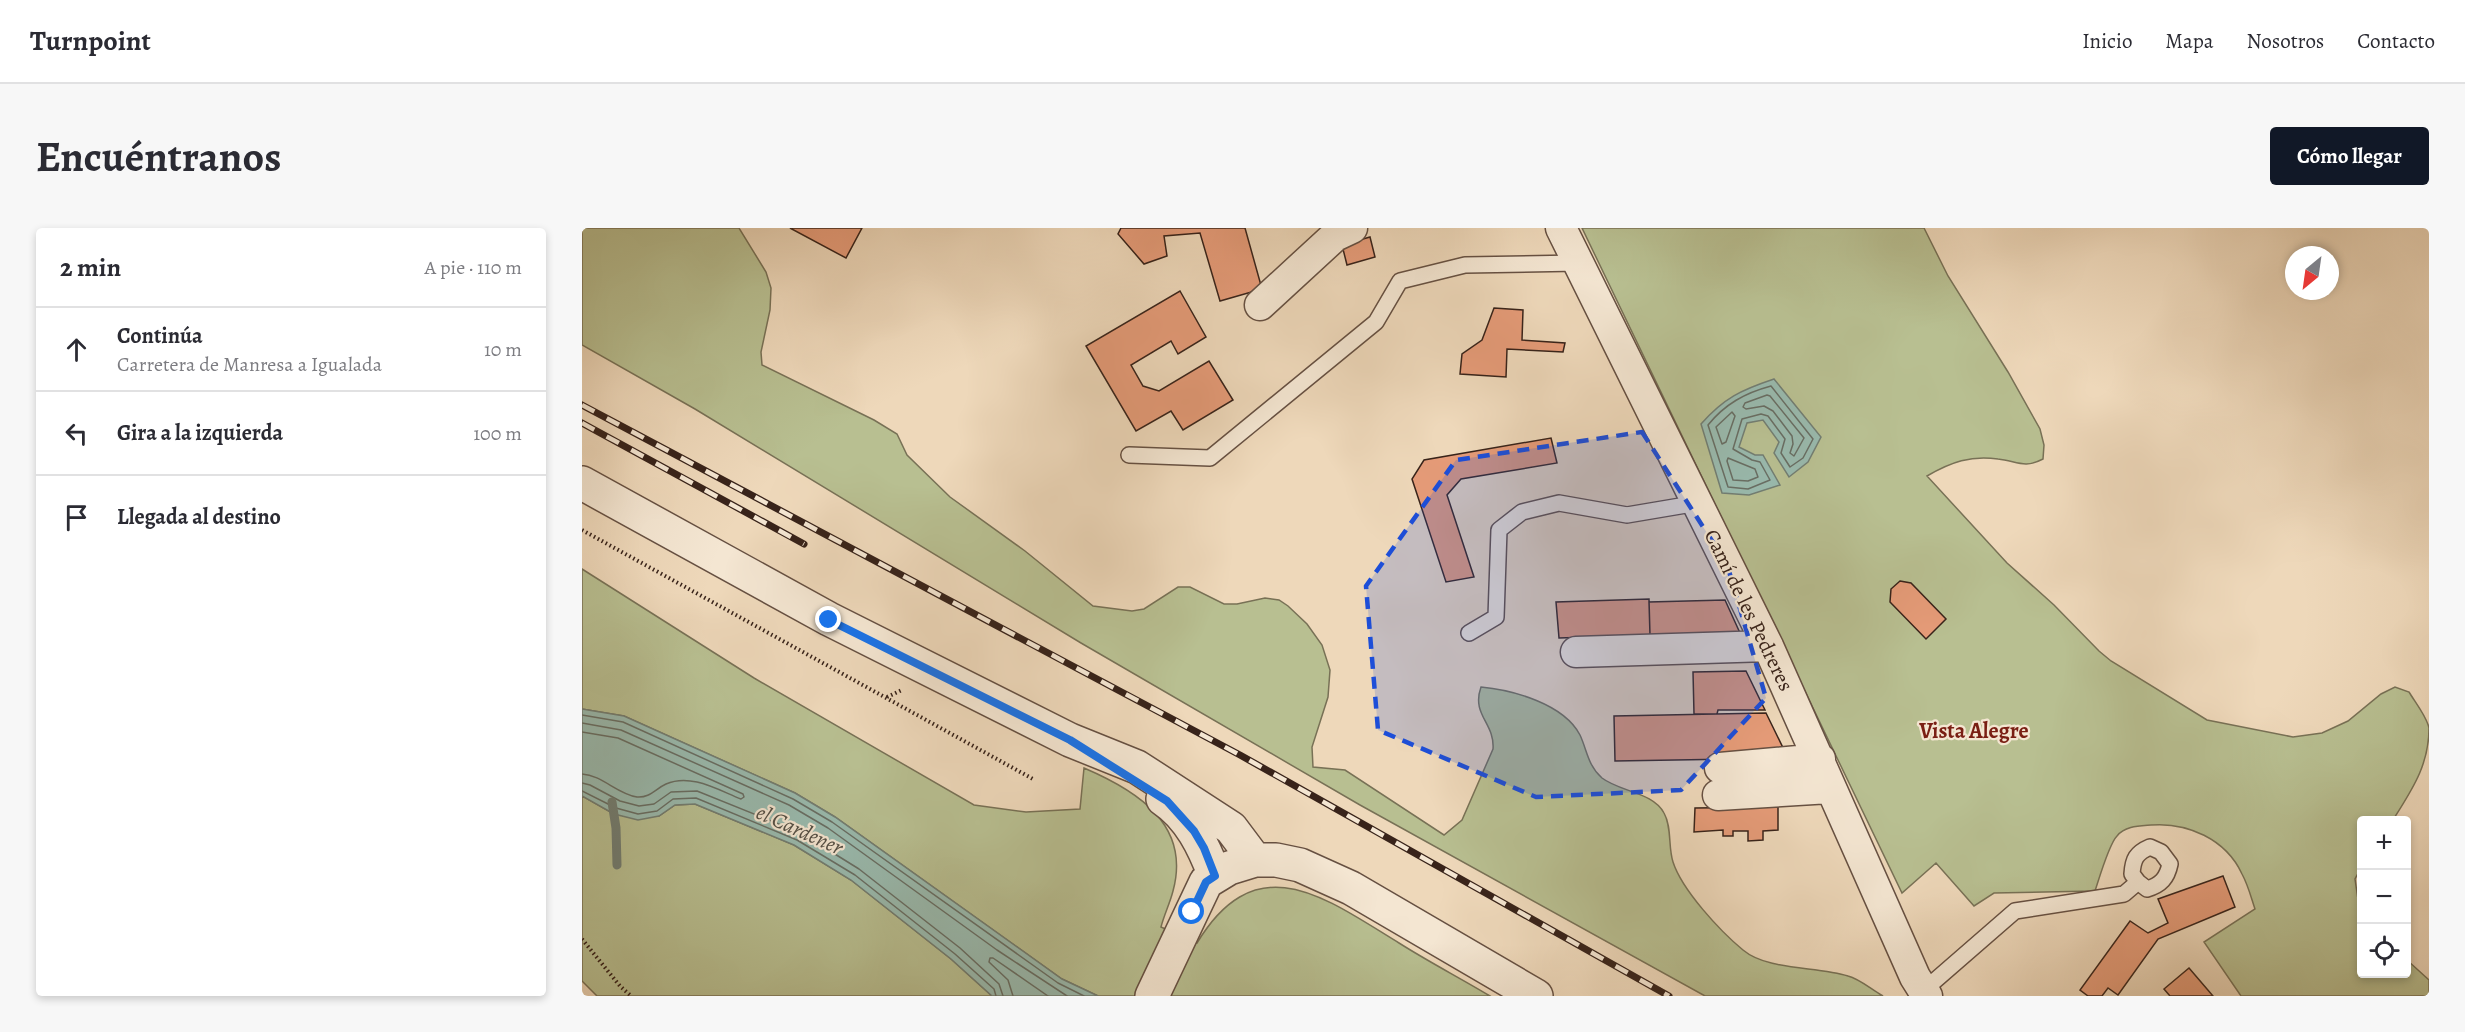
<!DOCTYPE html>
<html lang="es">
<head>
<meta charset="utf-8">
<style>
  :root { --surface:#fff; --page:#f7f7f7; --text:#2b2b33; --muted:#7c7c81; --line:#e1e1e2; --accent:#111827 }
  body { margin:0; font-family:Alegreya,serif; background:var(--page); color:var(--text) }
  .controls { position:absolute; right:18px; bottom:18px; display:grid; overflow:hidden; border-radius:6px; box-shadow:0 3px 9px #0003 }
  .controls button { width:54px; height:54px; display:grid; place-items:center; padding:0; border:0; border-bottom:2px solid var(--line); background:var(--surface); color:var(--text); font:30px sans-serif }
  .compass { position:absolute; left:1703px; top:18px; width:54px; height:54px; border-radius:50%; background:var(--surface); box-shadow:0 3px 9px #0003; rotate:209deg }
  .stop { position:absolute; width:18px; height:18px; margin:-14px; border:4px solid #1a73e8; border-radius:50%; background:#fff }
  .stop.end { background:#1a73e8; border-color:#fff; box-shadow:0 2px 6px #0008 }
  .list { margin:0; padding:0; list-style:none }
  h2 { display:flex; justify-content:space-between; align-items:center; height:78px; margin:0; padding:0 24px; font-size:26px }
  h2 small { font-size:20px; font-weight:400; color:var(--muted) }
  .list li { display:grid; grid-template-columns:39px 1fr auto; gap:18px; align-items:center; box-sizing:border-box; height:84px; padding:0 24px; border-top:2px solid var(--line) }
  .list b { display:block; font-size:22px; white-space:nowrap }
  .list p { margin:0; font-size:20px; white-space:nowrap; color:var(--muted) }
  .list em { font-size:20px; font-style:normal; color:var(--muted) }
  .icon { flex:none; width:33px; height:33px; fill:none; stroke:currentColor; stroke-width:2; stroke-linecap:round; stroke-linejoin:round }
  .map { position:relative; flex:none; width:1847px; height:768px; overflow:hidden; border-radius:6px }
  header { display:flex; align-items:center; gap:36px; box-sizing:border-box; height:84px; padding:0 30px; background:var(--surface); border-bottom:2px solid var(--line) }
  header strong { font-size:28px }
  nav { display:flex; gap:33px; margin-inline-start:auto; font-size:21px }
  .intro { display:flex; align-items:center; justify-content:space-between; box-sizing:border-box; height:144px; padding:0 36px }
  h1 { margin:0; font-size:42px }
  .button { padding:15px 27px; border-radius:6px; background:var(--accent); color:#fff; font-size:21px; font-weight:700 }
  main { display:flex; gap:36px; padding:0 36px }
  aside { flex:1; background:var(--surface); border-radius:6px; box-shadow:0 3px 9px #0003 }
  .map>svg:first-child { display:block }
  .green { fill:#b8bf91; stroke:#787156; stroke-width:1.5 }
  .water { fill:#99baae; stroke:#727e73; stroke-width:1.5 }
  .lines { fill:none; stroke-linecap:round; stroke-linejoin:round }
  .shore { stroke:#686e64; stroke-width:1.5 }
  .stream { stroke:#727e73; stroke-width:9 }
  .building { fill:#e59b78; stroke:#38231a; stroke-width:1.5 }
  .service-casing { stroke:#665042; stroke-width:18 }
  .minor-casing { stroke:#665042; stroke-width:33 }
  .tertiary-casing { stroke:#665042; stroke-width:36 }
  .path { stroke:#38231a; stroke-width:4; stroke-dasharray:1.5 3; stroke-linecap:butt }
  .service { stroke:#f4e6d2; stroke-width:15 }
  .minor { stroke:#f4e6d2; stroke-width:30 }
  .tertiary { stroke:#f4e6d2; stroke-width:33 }
  .rail-casing { stroke:#38231a; stroke-width:7 }
  .rail { stroke:#f4e6d2; stroke-width:4.5; stroke-dasharray:14; stroke-linecap:butt }
  .route { stroke:#1a73e8; stroke-width:8 }
  .marked { fill:#1d4ed8; fill-opacity:0.2; stroke:#1d4ed8; stroke-width:4.5; stroke-dasharray:12 8; stroke-linejoin:round }
  .labels { text-anchor:middle; stroke-width:4.5; stroke-linejoin:round; paint-order:stroke }
  .street-label { font-size:21px; fill:#38231a; stroke:#f4e6d2 }
  .neighbourhood-label { font-size:22px; font-weight:bold; fill:#7a1f14; stroke:#f4e6d2 }
  .water-label { font-size:22px; font-style:italic; fill:#555046; stroke:#f4e6d2 }
</style>
</head>
<body>
<header>
<strong>Turnpoint</strong>
<nav><a>Inicio</a><a>Mapa</a><a>Nosotros</a><a>Contacto</a></nav>
</header>
<div class="intro"><h1>Encuéntranos</h1><a class="button">Cómo llegar</a></div>
<main>
<aside>
<h2>2 min<small>A pie · 110 m</small></h2>
<ul class="list">
<li><svg class="icon" aria-label="ahead" viewBox="0 0 24 24"><path d="M12 20V5M6 11l6-6 6 6"/></svg><div><b>Continúa</b><p>Carretera de Manresa a Igualada</p></div><em>10 m</em></li>
<li><svg class="icon" aria-label="left" viewBox="0 0 24 24"><path d="M17 20v-9H6M10 6l-5 5 5 5"/></svg><div><b>Gira a la izquierda</b></div><em>100 m</em></li>
<li><svg class="icon" aria-label="arrive" viewBox="0 0 24 24"><path d="M6 21V4h12l-3 4 3 4H6"/></svg><div><b>Llegada al destino</b></div></li>
</ul>
</aside>
<div class="map">
<svg width="1847" height="768" viewBox="0 0 1847 768">
  <rect width="100%" height="100%" fill="#eed8ba"/>
  <filter id="stains"><feTurbulence type="fractalNoise" baseFrequency=".00333" numOctaves="4"/><feColorMatrix values="0 0 0 0 .2 0 0 0 0 .09 0 0 0 0 .02 0 0 0 .5 -.17"/></filter>
  <radialGradient id="worn" r=".72"><stop offset=".6" stop-color="#630" stop-opacity="0"/><stop offset="1" stop-color="#630" stop-opacity=".3"/></radialGradient>
  <!-- green -->
  <path class="green" d="M 0,0 L 157,0 L 184,44 L 189,60 L 188,82 L 179,124 L 180,137 L 292,192 L 315,206 L 325,227 L 368,269 L 443,323 L 511,378 L 550,383 L 562,381 L 596,359 L 608,359 L 642,376 L 655,376 L 683,370 L 697,372 L 706,378 L 725,396 L 740,417 L 748,442 L 746,469 L 730,519 L 731,539 L 763,542 L 862,607 L 880,592 L 911,521 C 913,495 889,487 899,459 C 931,462 982,476 998,507 C 1005,522 1006,538 1020,550 C 1038,564 1071,564 1082,585 C 1090,599 1086,619 1091,634 C 1100,662 1138,703 1161,722 C 1186,743 1235,738 1266,748 C 1278,751 1290,762 1301,768 L 1123,768 L 778,577 L 499,415 L 113,181 L 0,117 Z
    M 1000,0 L 1342,0 L 1366,48 L 1426,144 L 1458,201 L 1462,217 L 1461,231 C 1442,241 1435,233 1416,231 C 1389,227 1369,234 1345,248 L 1425,335 L 1472,377 L 1517,423 L 1529,433 L 1625,492 L 1711,509 L 1740,505 L 1766,493 L 1799,466 L 1813,459 L 1827,464 C 1833,474 1845,489 1847,500 C 1847,538 1829,563 1811,592 L 1780,592 L 1779,640 L 1773,651 L 1779,692 L 1780,746 L 1824,746 L 1825,732 L 1847,752 L 1847,768 L 1659,768 L 1622,714 L 1673,681 C 1669,669 1666,657 1660,646 C 1644,611 1605,594 1569,597 C 1557,598 1543,598 1535,608 C 1527,616 1517,651 1513,663 L 1412,665 L 1392,678 L 1354,635 L 1320,665 Z
    M 0,341 L 172,450 L 392,577 L 444,584 L 498,581 L 502,540 C 556,563 609,597 591,663 C 588,675 582,687 579,699 L 615,715 C 675,616 743,670 817,715 C 847,734 878,750 908,768 L 516,768 L 480,751 L 253,589 L 213,565 L 42,488 L 0,481 Z
    M 0,568 L 32,586 L 77,588 L 93,577 L 113,576 L 212,617 L 269,652 L 369,731 L 410,768 L 15,768 L 0,753 Z"/>
  <!-- water -->
  <path class="water" d="M 1192,151 L 1239,209 L 1226,234 L 1207,249 L 1192,225 L 1197,214 L 1181,192 L 1165,195 L 1157,219 L 1173,227 L 1181,227 L 1198,257 L 1167,267 L 1140,265 L 1119,196 C 1142,170 1159,162 1192,151 Z
    M 0,481 L 42,488 L 213,565 L 253,589 L 480,751 L 516,768 L 410,768 L 369,731 L 269,652 L 212,617 L 113,576 L 93,577 L 77,588 L 56,592 L 32,586 L 0,568 Z"/>
  <g class="lines">
    <!-- shore -->
    <path class="shore" d="M 1189,158 L 1231,211 L 1221,230 L 1208,239 L 1199,225 L 1203,211 L 1186,188 L 1179,186 L 1160,191 L 1151,221 L 1170,232 L 1178,234 L 1188,252 L 1166,261 L 1146,259 L 1126,197 C 1143,176 1163,165 1189,158 Z
      M 1185,167 L 1188,168 L 1222,210 L 1212,228 L 1208,225 L 1211,216 L 1210,208 L 1191,183 L 1182,178 L 1164,181 L 1161,179 L 1163,175 Z
      M 1150,184 L 1153,188 L 1144,214 L 1140,216 L 1134,199 Z
      M 1146,230 L 1173,241 L 1176,249 L 1166,253 L 1151,252 L 1145,233 Z
      M 0,487 L 41,494 L 211,571 L 250,594 L 476,755 L 502,768
      M 0,495 L 39,502 L 207,577 L 246,600 L 415,722 L 485,768
      M 0,504 L 36,510 L 161,566 L 162,569 L 159,571 C 136,562 109,545 84,556 C 73,561 68,570 55,569 C 35,566 20,547 0,546
      M 0,555 L 8,557 L 38,573 L 57,578 L 72,576 L 89,564 L 115,563 L 219,605 L 277,641 L 378,720 L 417,756 L 421,768
      M 0,563 L 34,580 L 56,586 L 75,583 L 91,571 L 114,570 L 215,612 L 273,647 L 373,726 L 412,761 L 414,768
      M 431,768 L 426,752 L 407,734 L 408,730 L 411,730 L 466,768"/>
    <!-- stream -->
    <path class="stream" d="M 30,574 L 34,600 L 35,637"/>
  </g>
  <!-- building -->
  <path class="building" d="M 208,0 L 280,0 L 264,30 Z
    M 539,0 L 663,0 L 680,61 L 638,73 L 618,5 L 582,8 L 585,28 L 562,36 L 536,6 Z
    M 788,9 L 793,29 L 765,37 L 760,17 Z
    M 598,63 L 624,109 L 596,126 L 589,113 L 549,137 L 561,158 L 577,163 L 627,133 L 651,172 L 601,202 L 589,183 L 554,203 L 504,118 Z
    M 912,80 L 941,82 L 940,112 L 983,115 L 981,124 L 925,121 L 924,149 L 878,146 L 880,126 L 900,112 Z
    M 969,210 L 975,235 L 879,251 L 865,267 L 892,349 L 864,354 L 830,251 L 842,232 Z
    M 1318,353 L 1329,355 L 1364,391 L 1344,411 L 1308,374 L 1309,361 Z
    M 1067,371 L 1068,407 L 977,410 L 974,374 Z
    M 1143,372 L 1158,405 L 1068,407 L 1067,374 Z
    M 1164,443 L 1183,482 L 1136,482 L 1135,486 L 1112,486 L 1111,444 Z
    M 1184,485 L 1206,530 L 1033,533 L 1032,488 Z
    M 1196,579 L 1196,602 L 1181,603 L 1181,612 L 1166,613 L 1166,603 L 1151,603 L 1151,608 L 1141,608 L 1141,602 L 1112,604 L 1113,580 Z
    M 1641,648 L 1653,679 L 1576,711 L 1536,767 L 1526,760 L 1520,768 L 1506,768 L 1498,762 L 1548,693 L 1566,705 L 1586,695 L 1576,671 Z
    M 1607,740 L 1631,768 L 1588,768 L 1582,761 Z"/>
  <g class="lines">
    <!-- service casing -->
    <g class="service-casing">
      <path id="service" d="M 547,227 L 628,230 L 794,94 L 818,53 L 883,37 L 996,35
        M 887,405 L 914,389 L 917,302 L 940,284 L 977,275 L 1045,287 L 1116,275
        M 1341,763 L 1433,683 L 1542,666 L 1556,654 L 1565,661 C 1579,657 1585,650 1588,636 L 1579,624 L 1568,619 C 1554,625 1551,631 1550,646 L 1556,654"/>
    </g>
    <!-- minor casing -->
    <g class="minor-casing">
      <path id="minor" d="M 979,0 L 1186,418 L 1333,749 L 1345,768
        M 678,77 L 753,8 L 770,0
        M 994,424 L 1186,418
        M 1138,540 L 1238,531
        M 1136,567 L 1248,560"/>
    </g>
    <!-- tertiary casing -->
    <g class="tertiary-casing">
      <path id="tertiary" d="M 0,255 L 247,391 L 488,512 L 555,539 L 649,600 L 673,632
        M 581,571 C 608,589 622,619 633,648
        M 570,768 L 624,654 L 647,640 L 673,632 L 694,632 L 718,637 L 769,660 L 954,768"/>
    </g>
    <!-- path -->
    <path class="path" d="M 0,302 L 451,551
      M 305,469 L 320,462
      M 0,711 L 38,758 L 49,768"/>
    <!-- service -->
    <use href="#service" class="service"/>
    <!-- minor -->
    <use href="#minor" class="minor"/>
    <!-- tertiary -->
    <use href="#tertiary" class="tertiary"/>
    <!-- rail casing -->
    <g class="rail-casing">
      <path id="rail" d="M 0,177 L 658,527 L 1087,768
        M 0,195 L 222,316"/>
    </g>
    <!-- rail -->
    <use href="#rail" class="rail"/>
  </g>
  <g class="lines">
    <!-- route -->
    <path class="route" d="M 247,392 L 488,512 L 585,573 L 612,603 L 622,620 L 633,648 L 624,654 L 610,684"/>
  </g>
  <!-- marked area -->
  <path class="marked" d="M 1060,204 L 1145,336 L 1184,470 L 1099,562 L 954,569 L 796,502 L 784,358 L 874,232 Z"/>
  <g class="labels">
    <!-- street labels -->
    <g class="street-label">
      <text transform="translate(1167 382) rotate(64)" y="7">Camí de les Pedreres</text>
    </g>
    <!-- neighbourhood labels -->
    <g class="neighbourhood-label">
      <text x="1392" y="510">Vista Alegre</text>
    </g>
    <!-- water labels -->
    <g class="water-label">
      <text transform="translate(218 601) rotate(24)" y="8">el Cardener</text>
    </g>
  </g>
  <rect width="100%" height="100%" filter="url(#stains)"/>
  <rect width="100%" height="100%" fill="url(#worn)"/>
</svg>
<div class="controls">
<button>+</button>
<button>−</button>
<button><svg class="icon" aria-label="locate" viewBox="0 0 24 24"><circle cx="12" cy="12" r="6"/><path d="M12 2v4M12 18v4M2 12h4M18 12h4"/></svg></button>
</div>
<svg class="compass" viewBox="-18 -18 36 36"><path d="M0-13l5 13h-10z" fill="#e53935"/><path d="M0 13l5-13h-10z" fill="#7c7c81"/></svg>
<div class="stop" style="left:610px;top:684px"></div>
<div class="stop end" style="left:247px;top:392px"></div>
</div>
</main>
</body>
</html>
